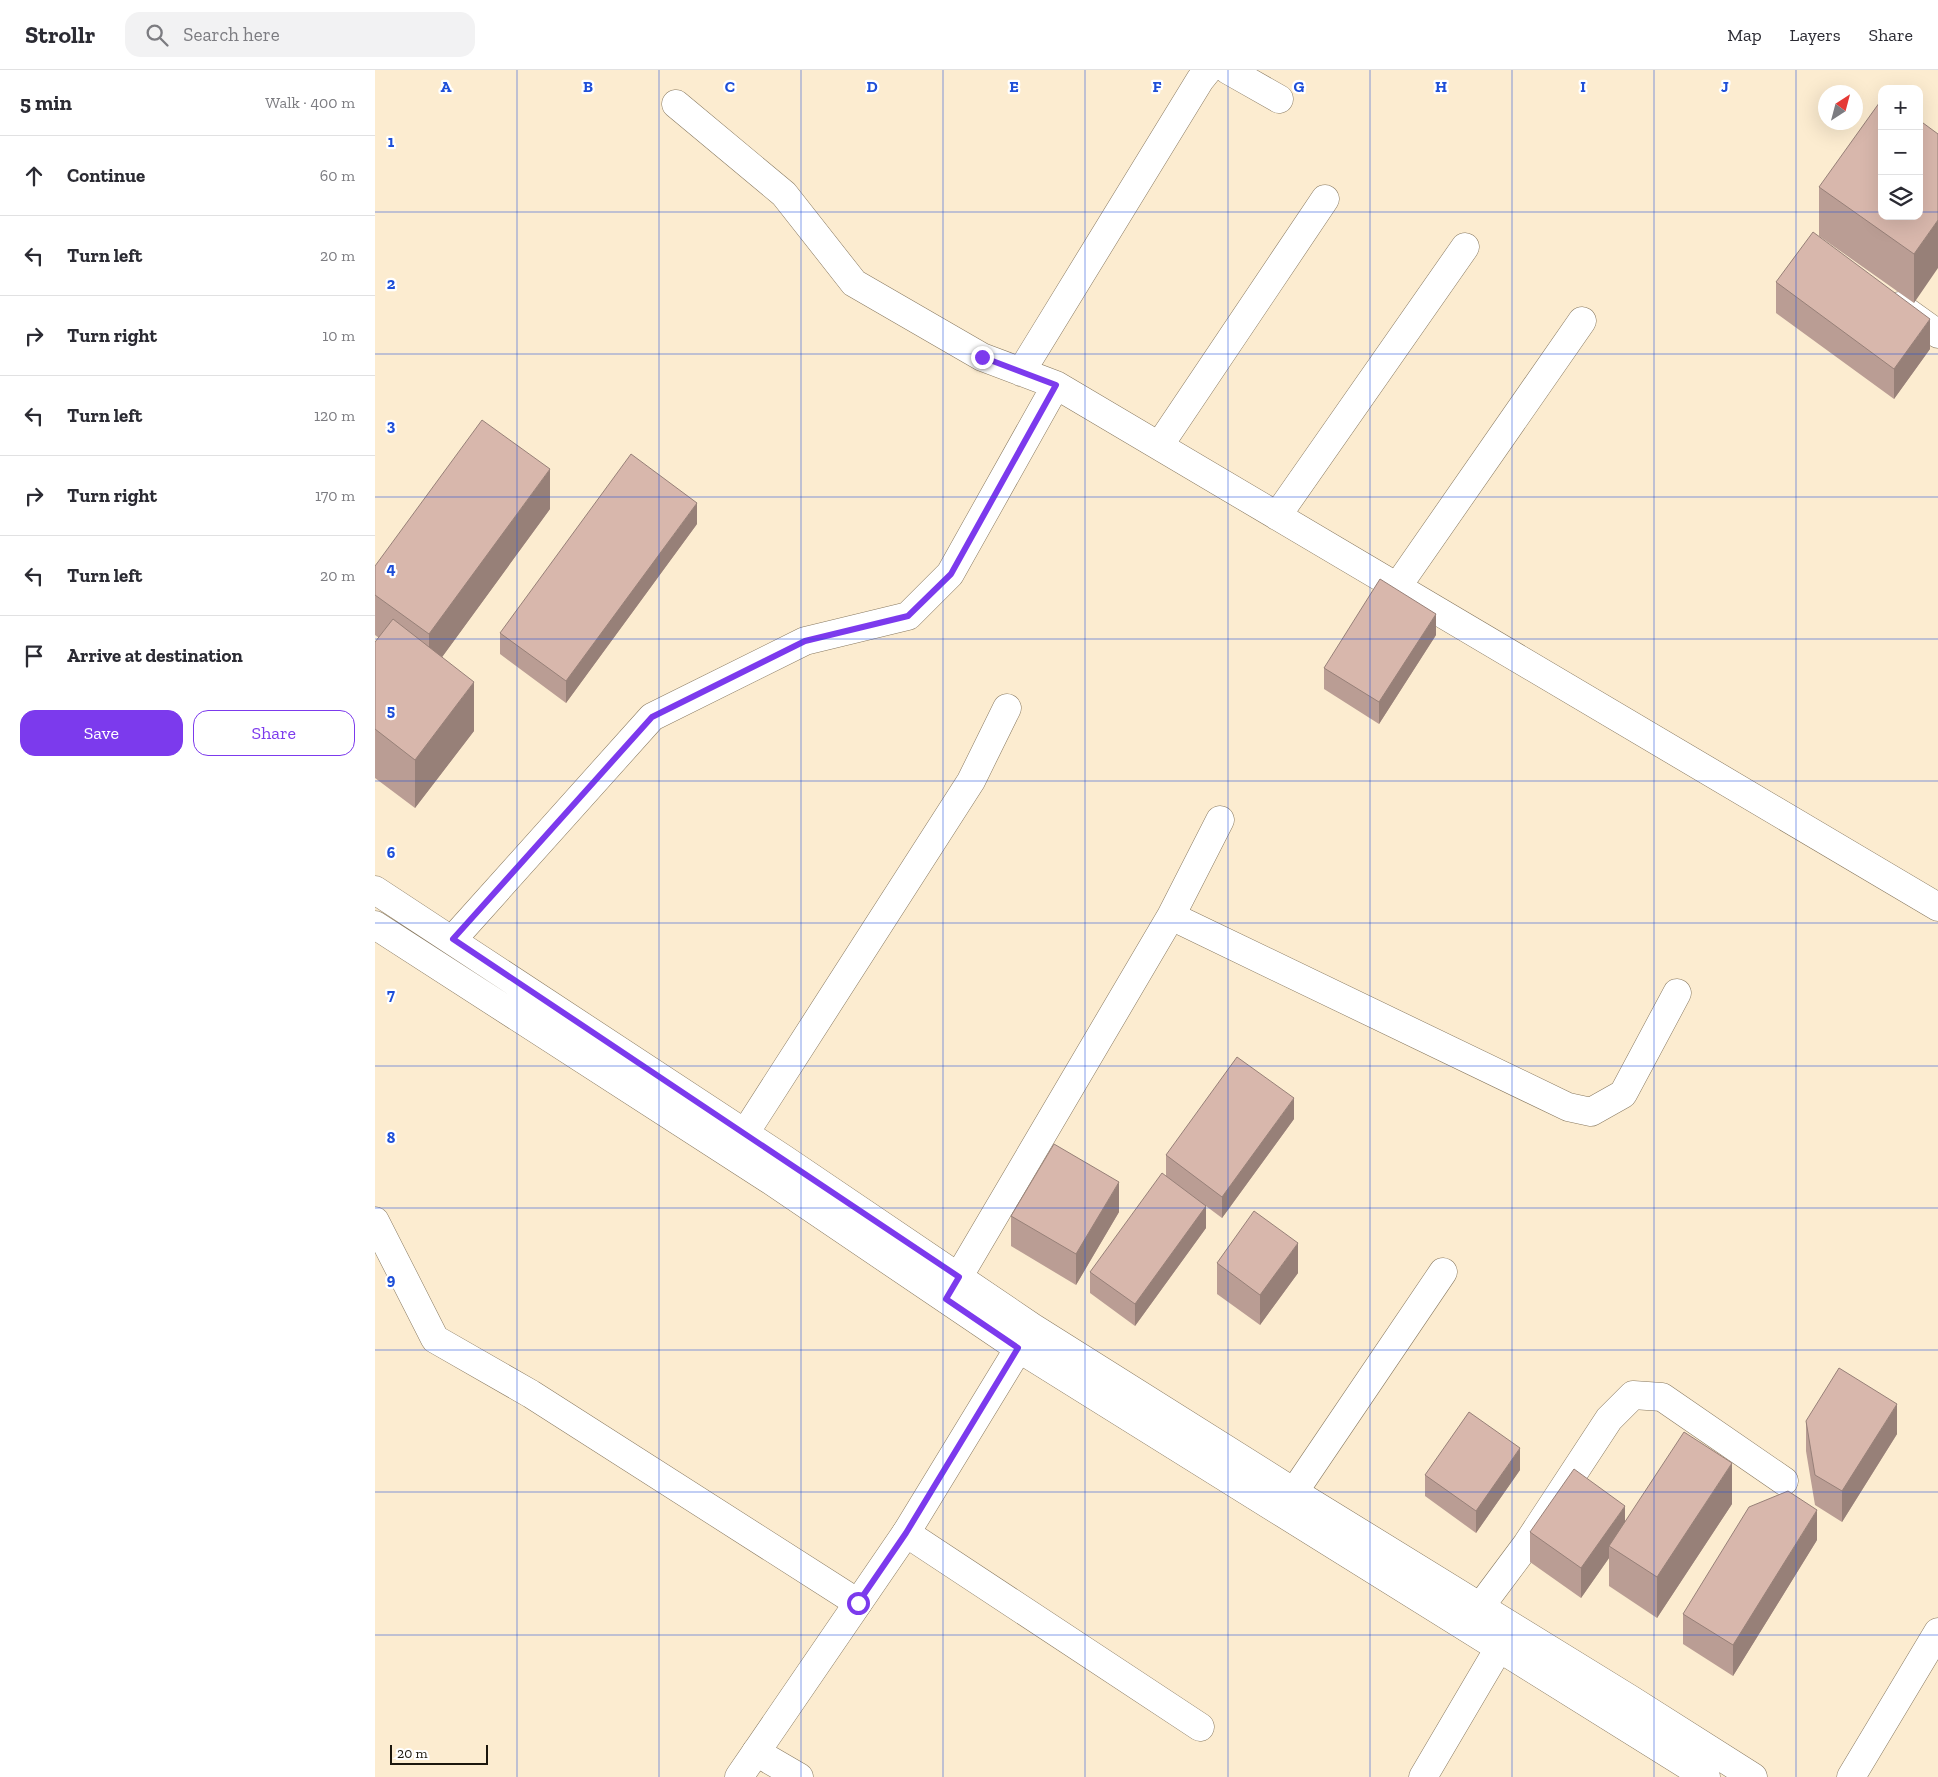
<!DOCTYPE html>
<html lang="en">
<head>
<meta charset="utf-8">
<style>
  :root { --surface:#fff; --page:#f2f2f3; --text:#2b2b33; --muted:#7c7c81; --line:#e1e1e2; --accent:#7c3aed }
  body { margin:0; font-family:"Zilla Slab",serif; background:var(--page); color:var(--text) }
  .controls { position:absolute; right:15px; top:15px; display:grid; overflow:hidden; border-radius:10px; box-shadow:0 5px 20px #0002 }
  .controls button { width:45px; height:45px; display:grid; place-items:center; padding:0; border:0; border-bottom:1px solid var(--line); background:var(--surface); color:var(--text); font:25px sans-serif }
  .compass { position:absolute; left:1443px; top:15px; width:45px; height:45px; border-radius:50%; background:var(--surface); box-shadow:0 5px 20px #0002; rotate:36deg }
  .scale { position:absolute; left:15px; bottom:12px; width:98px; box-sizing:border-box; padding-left:5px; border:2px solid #1b160c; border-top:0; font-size:14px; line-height:18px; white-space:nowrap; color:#1b160c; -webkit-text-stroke:4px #fff; paint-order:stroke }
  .stop { position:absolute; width:15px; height:15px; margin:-11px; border:4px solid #7c3aed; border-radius:50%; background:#fff }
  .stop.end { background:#7c3aed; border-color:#fff; box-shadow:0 1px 5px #0008 }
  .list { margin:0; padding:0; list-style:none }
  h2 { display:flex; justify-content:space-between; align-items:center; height:65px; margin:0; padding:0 20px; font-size:21px }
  h2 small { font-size:16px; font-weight:400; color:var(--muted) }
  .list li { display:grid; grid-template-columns:32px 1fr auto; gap:15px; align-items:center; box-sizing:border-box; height:80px; padding:0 20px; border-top:1px solid var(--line) }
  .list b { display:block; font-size:19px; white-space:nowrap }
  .list em { font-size:16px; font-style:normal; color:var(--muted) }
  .actions { display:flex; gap:10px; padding:15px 20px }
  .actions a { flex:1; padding:11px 0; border:1px solid var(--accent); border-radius:15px; text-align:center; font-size:18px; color:var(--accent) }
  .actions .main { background:var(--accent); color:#fff }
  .icon { flex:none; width:28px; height:28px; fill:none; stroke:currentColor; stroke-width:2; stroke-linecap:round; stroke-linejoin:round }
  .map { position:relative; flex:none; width:1563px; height:1707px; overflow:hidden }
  header { display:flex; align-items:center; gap:30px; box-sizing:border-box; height:70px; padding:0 25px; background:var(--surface); border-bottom:1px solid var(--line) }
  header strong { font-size:24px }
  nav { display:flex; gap:28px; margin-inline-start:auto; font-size:18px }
  .search { width:350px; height:45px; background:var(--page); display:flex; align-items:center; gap:12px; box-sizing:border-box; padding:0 18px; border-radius:15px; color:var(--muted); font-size:19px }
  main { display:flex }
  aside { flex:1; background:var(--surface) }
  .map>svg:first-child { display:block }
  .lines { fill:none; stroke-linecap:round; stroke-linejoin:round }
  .minor-casing { stroke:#887960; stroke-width:29 }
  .tertiary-casing { stroke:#887960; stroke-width:29 }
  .secondary-casing { stroke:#887960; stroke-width:29 }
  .minor { stroke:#fff; stroke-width:28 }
  .tertiary { stroke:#fff; stroke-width:28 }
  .secondary { stroke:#fff; stroke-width:28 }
  .wall { fill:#ba9d94 }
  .shaded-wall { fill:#978078 }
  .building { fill:#d8b7ac; stroke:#978078 }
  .route { stroke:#7c3aed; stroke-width:6 }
  .grid { fill:none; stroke:#1d4ed8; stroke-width:1; stroke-opacity:0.55 }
  .grid-label { font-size:16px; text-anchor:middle; font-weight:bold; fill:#1d4ed8; stroke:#fff; stroke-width:4.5; stroke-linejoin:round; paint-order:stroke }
</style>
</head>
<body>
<header>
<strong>Strollr</strong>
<div class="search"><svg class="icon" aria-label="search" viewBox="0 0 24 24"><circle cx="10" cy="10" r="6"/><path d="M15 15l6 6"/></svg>Search here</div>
<nav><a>Map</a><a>Layers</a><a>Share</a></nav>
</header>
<main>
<aside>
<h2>5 min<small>Walk · 400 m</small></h2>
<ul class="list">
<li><svg class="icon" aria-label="ahead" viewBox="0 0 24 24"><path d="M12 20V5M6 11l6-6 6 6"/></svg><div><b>Continue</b></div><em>60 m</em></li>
<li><svg class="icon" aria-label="left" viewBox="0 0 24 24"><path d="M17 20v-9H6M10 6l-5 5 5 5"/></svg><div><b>Turn left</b></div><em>20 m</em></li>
<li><svg class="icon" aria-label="right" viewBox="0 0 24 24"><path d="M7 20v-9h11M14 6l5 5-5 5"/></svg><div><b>Turn right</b></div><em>10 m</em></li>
<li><svg class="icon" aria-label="left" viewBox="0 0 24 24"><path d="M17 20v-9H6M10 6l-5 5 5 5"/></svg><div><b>Turn left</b></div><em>120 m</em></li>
<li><svg class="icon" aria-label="right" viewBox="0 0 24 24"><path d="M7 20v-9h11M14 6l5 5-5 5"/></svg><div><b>Turn right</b></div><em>170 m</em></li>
<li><svg class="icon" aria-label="left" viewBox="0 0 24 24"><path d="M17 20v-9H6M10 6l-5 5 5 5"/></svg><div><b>Turn left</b></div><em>20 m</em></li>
<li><svg class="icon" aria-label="arrive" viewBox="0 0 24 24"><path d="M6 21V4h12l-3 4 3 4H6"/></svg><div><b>Arrive at destination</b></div></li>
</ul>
<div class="actions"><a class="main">Save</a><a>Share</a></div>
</aside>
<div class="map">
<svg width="1563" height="1707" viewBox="0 0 1563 1707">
  <rect width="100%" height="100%" fill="#fcecd0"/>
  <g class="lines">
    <!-- minor casing -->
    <g class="minor-casing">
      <path id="minor" d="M 853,0 L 904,29
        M 301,34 L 409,124 L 479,213 L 607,287 L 681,315
        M 1524,236 L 1563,264
        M 646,302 L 825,10 L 833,0
        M 784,376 L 950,129
        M 902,446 L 1090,177
        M 1022,517 L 1207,251
        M 796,846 L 1193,1037 L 1216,1042 L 1248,1024 L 1302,923
        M 78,869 L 277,647 L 430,571 L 533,546 L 575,504 L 681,315 L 1563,837
        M 370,1063 L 596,711 L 632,638
        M 0,1151 L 60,1269 L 156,1324 L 483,1533
        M 571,1228 L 796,846 L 845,750
        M 919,1422 L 1068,1202
        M 531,1463 L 825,1657
        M 1105,1537 L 1152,1474 L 1234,1349 L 1258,1325 L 1287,1327 L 1409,1411
        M 381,1682 L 424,1707
        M 1048,1707 L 1124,1578
        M 1476,1707 L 1563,1562"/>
    </g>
    <!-- tertiary casing -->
    <g class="tertiary-casing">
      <path id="tertiary" d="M 364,1707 L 531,1463 L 656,1258"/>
    </g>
    <!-- secondary casing -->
    <g class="secondary-casing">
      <path id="secondary" d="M 0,820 L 409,1089 L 657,1257 L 919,1422 L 1255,1629 L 1378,1707
        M 0,855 L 395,1110 L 643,1278 L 1331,1707"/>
    </g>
    <!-- minor -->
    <use href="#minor" class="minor"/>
    <!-- tertiary -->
    <use href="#tertiary" class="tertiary"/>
    <!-- secondary -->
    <use href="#secondary" class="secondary"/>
  </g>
  <!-- wall -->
  <path class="wall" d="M 1563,64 L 1539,233 L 1444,166 L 1444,117 Z
    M 1401,212 L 1555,279 L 1519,329 L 1401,243 Z
    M 175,439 L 67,587 L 99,661 L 40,738 L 0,708 L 0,572 L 4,568 L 0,565 L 0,496 Z
    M 322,454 L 191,633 L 125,584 L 125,563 Z
    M 1061,565 L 1004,654 L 949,619 L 949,598 Z
    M 919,1049 L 847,1148 L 831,1136 L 831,1158 L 760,1256 L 715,1223 L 715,1202 L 791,1106 L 791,1085 Z
    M 744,1142 L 701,1215 L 636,1176 L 636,1146 Z
    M 842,1193 L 923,1203 L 885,1255 L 842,1224 Z
    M 1431,1351 L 1522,1364 L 1467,1452 L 1440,1435 L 1431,1381 Z
    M 1145,1400 L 1101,1463 L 1050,1426 L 1050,1405 Z
    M 1357,1434 L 1282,1548 L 1234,1516 L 1234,1488 L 1206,1528 L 1155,1492 L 1155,1462 L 1250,1451 Z
    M 1442,1470 L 1358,1606 L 1308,1574 L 1308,1544 Z"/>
  <!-- shaded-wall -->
  <path class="shaded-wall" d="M 1563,150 L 1563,198 L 1539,233 L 1539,184 Z
    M 1555,249 L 1555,279 L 1519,329 L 1519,299 Z
    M 175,399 L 175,439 L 54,605 L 54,564 Z
    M 322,433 L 322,454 L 191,633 L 191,611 Z
    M 1061,544 L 1061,565 L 1004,654 L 1004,632 Z
    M 99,612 L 99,661 L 40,738 L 40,690 Z
    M 919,1028 L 919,1049 L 847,1148 L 847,1127 Z
    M 744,1112 L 744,1142 L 701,1215 L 701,1184 Z
    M 831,1136 L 831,1158 L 760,1256 L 760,1234 Z
    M 923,1173 L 923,1203 L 885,1255 L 885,1225 Z
    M 1522,1334 L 1522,1364 L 1467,1452 L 1467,1421 Z
    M 1145,1378 L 1145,1400 L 1101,1463 L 1101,1441 Z
    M 1357,1393 L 1357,1434 L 1282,1548 L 1282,1507 Z
    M 1250,1436 L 1250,1466 L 1234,1476 L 1234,1488 L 1206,1528 L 1206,1498 Z
    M 1442,1440 L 1442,1470 L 1358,1606 L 1358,1575 Z"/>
  <!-- building -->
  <path class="building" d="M 1507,29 L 1507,146 L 1544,146 L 1544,50 L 1563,64 L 1563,150 L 1539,184 L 1444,117 Z
    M 1438,162 L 1555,249 L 1519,299 L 1401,212 Z
    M 107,350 L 175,399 L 54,564 L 0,525 L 0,496 Z
    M 256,384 L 322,433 L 191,611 L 125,563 Z
    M 1005,509 L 1061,544 L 1004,632 L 949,598 Z
    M 18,549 L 99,612 L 40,690 L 0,659 L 0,572 Z
    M 862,987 L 919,1028 L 847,1127 L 791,1085 Z
    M 679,1074 L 744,1112 L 701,1184 L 636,1146 Z
    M 787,1103 L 831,1136 L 760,1234 L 715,1202 Z
    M 879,1141 L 923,1173 L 885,1225 L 842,1193 Z
    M 1464,1298 L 1522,1334 L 1467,1421 L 1440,1405 L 1431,1351 Z
    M 1094,1342 L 1145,1378 L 1101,1441 L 1050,1405 Z
    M 1309,1362 L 1357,1393 L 1282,1507 L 1234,1476 Z
    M 1199,1399 L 1250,1436 L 1206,1498 L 1155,1462 Z
    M 1413,1421 L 1442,1440 L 1358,1575 L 1308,1544 L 1374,1437 Z"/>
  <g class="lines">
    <!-- route -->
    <path class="route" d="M 483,1533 L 531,1463 L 643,1278 L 571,1229 L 584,1207 L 78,869 L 277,647 L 430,571 L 533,546 L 576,504 L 681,315 L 607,287"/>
  </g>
  <!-- grid -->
  <path class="grid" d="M 142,0 L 142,1707M 284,0 L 284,1707M 426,0 L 426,1707M 568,0 L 568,1707M 710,0 L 710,1707M 853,0 L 853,1707M 995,0 L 995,1707M 1137,0 L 1137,1707M 1279,0 L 1279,1707M 1421,0 L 1421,1707M 0,142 L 1507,142M 1544,142 L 1563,142M 0,284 L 1563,284M 0,427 L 1563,427M 0,569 L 1563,569M 0,711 L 1563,711M 0,853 L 1563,853M 0,996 L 1563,996M 0,1138 L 1563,1138M 0,1280 L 1563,1280M 0,1422 L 1563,1422M 0,1565 L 1563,1565"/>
  <g class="grid-label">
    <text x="71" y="22">A</text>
    <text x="213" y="22">B</text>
    <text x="355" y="22">C</text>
    <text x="497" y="22">D</text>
    <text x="639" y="22">E</text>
    <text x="782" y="22">F</text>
    <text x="924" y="22">G</text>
    <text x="1066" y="22">H</text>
    <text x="1208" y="22">I</text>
    <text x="1350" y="22">J</text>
    <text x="16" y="77">1</text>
    <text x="16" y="219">2</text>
    <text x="16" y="361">3</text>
    <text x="16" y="504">4</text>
    <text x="16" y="646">5</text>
    <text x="16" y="788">6</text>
    <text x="16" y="930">7</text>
    <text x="16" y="1073">8</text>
    <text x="16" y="1215">9</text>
  </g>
</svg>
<div class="controls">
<button>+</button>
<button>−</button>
<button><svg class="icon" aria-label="layers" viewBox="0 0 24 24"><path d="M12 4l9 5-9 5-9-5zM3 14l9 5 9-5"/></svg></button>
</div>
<svg class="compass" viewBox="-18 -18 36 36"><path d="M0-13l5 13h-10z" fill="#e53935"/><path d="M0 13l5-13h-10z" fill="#7c7c81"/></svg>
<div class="scale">20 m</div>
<div class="stop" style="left:483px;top:1533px"></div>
<div class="stop end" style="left:607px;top:287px"></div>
</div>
</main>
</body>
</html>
